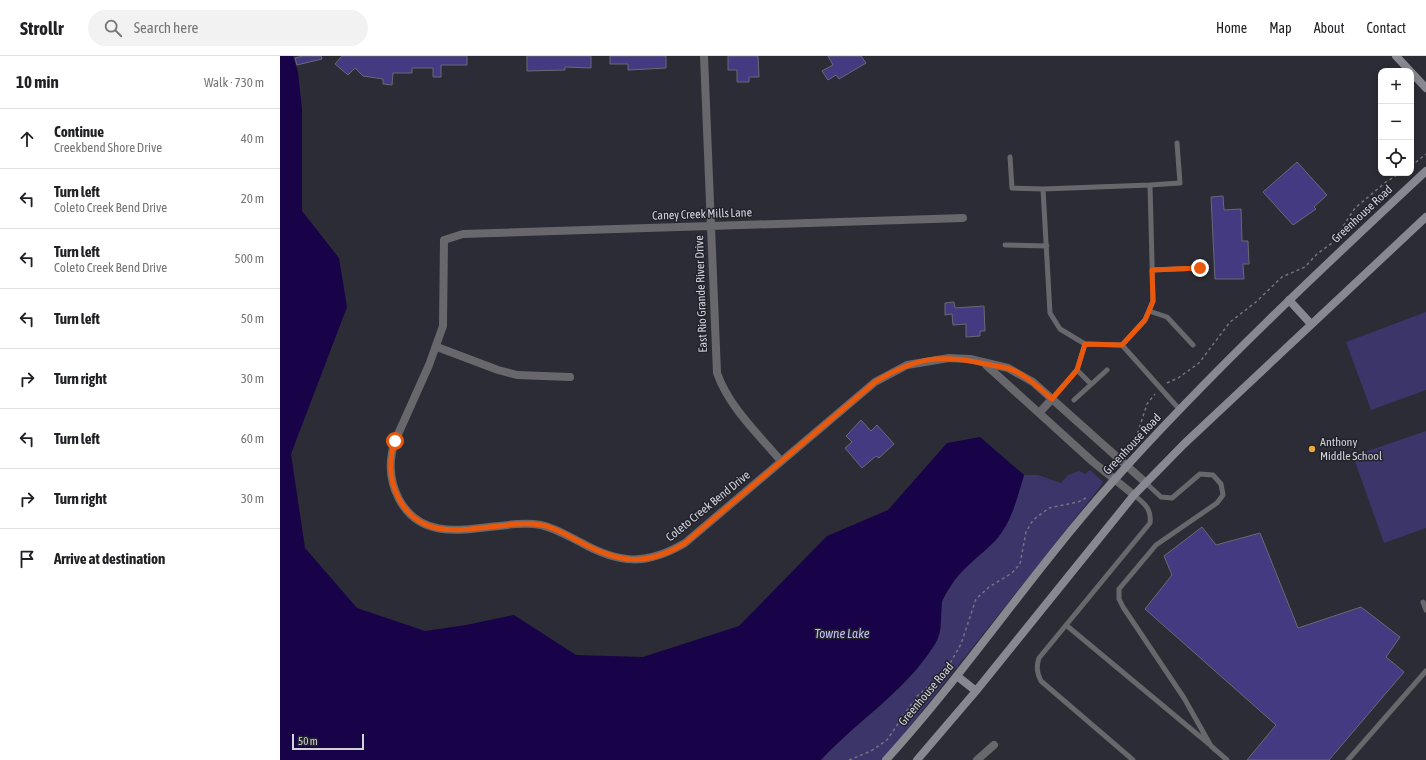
<!DOCTYPE html>
<html lang="en">
<head>
<meta charset="utf-8">
<style>
  :root { --surface:#fff; --page:#f2f2f2; --text:#202124; --muted:#757577; --line:#e0e0e0 }
  body { margin:0; font-family:"Asap Condensed",sans-serif; background:var(--page); color:var(--text) }
  .controls { position:absolute; right:12px; top:12px; display:grid; overflow:hidden; border-radius:8px; box-shadow:0 2px 10px #0003 }
  .controls button { width:36px; height:36px; display:grid; place-items:center; padding:0; border:0; border-bottom:1px solid var(--line); background:var(--surface); color:var(--text); font:20px sans-serif }
  .scale { position:absolute; left:12px; bottom:10px; width:72px; box-sizing:border-box; padding-left:4px; border:2px solid #d2d2d9; border-top:0; font-size:11px; line-height:14px; white-space:nowrap; color:#d2d2d9; -webkit-text-stroke:3px #22222c; paint-order:stroke }
  .stop { position:absolute; width:12px; height:12px; margin:-9px; border:3px solid #ea580c; border-radius:50%; background:#fff }
  .stop.end { background:#ea580c; border-color:#fff; box-shadow:0 1px 4px #0008 }
  .list { margin:0; padding:0; list-style:none }
  h2 { display:flex; justify-content:space-between; align-items:center; height:52px; margin:0; padding:0 16px; font-size:17px }
  h2 small { font-size:13px; font-weight:400; color:var(--muted) }
  .list li { display:grid; grid-template-columns:26px 1fr auto; gap:12px; align-items:center; box-sizing:border-box; height:60px; padding:0 16px; border-top:1px solid var(--line) }
  .list b { display:block; font-size:15px; white-space:nowrap }
  .list p { margin:0; font-size:13px; white-space:nowrap; color:var(--muted) }
  .list em { font-size:13px; font-style:normal; color:var(--muted) }
  .icon { flex:none; width:22px; height:22px; fill:none; stroke:currentColor; stroke-width:2; stroke-linecap:round; stroke-linejoin:round }
  .map { position:relative; flex:none; width:1146px; height:704px; overflow:hidden }
  header { display:flex; align-items:center; gap:24px; box-sizing:border-box; height:56px; padding:0 20px; background:var(--surface); border-bottom:1px solid var(--line) }
  header strong { font-size:19px }
  nav { display:flex; gap:22px; margin-inline-start:auto; font-size:14px }
  .search { width:280px; height:36px; background:var(--page); display:flex; align-items:center; gap:10px; box-sizing:border-box; padding:0 14px; border-radius:22px; color:var(--muted); font-size:15px }
  main { display:flex }
  aside { flex:1; background:var(--surface) }
  .map>svg:first-child { display:block }
  .green { fill:#3b3569 }
  .water { fill:#180348 }
  .building { fill:#443a81; stroke:#696974 }
  .lines { fill:none; stroke-linecap:round; stroke-linejoin:round }
  .path { stroke:#74747d; stroke-width:1.5; stroke-dasharray:3 3; stroke-linecap:butt }
  .lane { stroke:#67676c; stroke-width:5 }
  .street { stroke:#67676c; stroke-width:8 }
  .secondary { stroke:#888890; stroke-width:8 }
  .route { stroke:#ea580c; stroke-width:5 }
  .poi-dot { fill:#eba93a; stroke:#22222c; stroke-width:1.5 }
  .labels { text-anchor:middle; stroke-width:3; stroke-linejoin:round; paint-order:stroke }
  .street-label { font-size:12px; fill:#d2d2d9; stroke:#22222c }
  .poi-label { font-size:12px; fill:#d2d2d9; stroke:#22222c; text-anchor:start }
  .water-label { font-size:13px; font-style:italic; fill:#c0befc; stroke:#22222c }
</style>
</head>
<body>
<header>
<strong>Strollr</strong>
<div class="search"><svg class="icon" aria-label="search" viewBox="0 0 24 24"><circle cx="10" cy="10" r="6"/><path d="M15 15l6 6"/></svg>Search here</div>
<nav><a>Home</a><a>Map</a><a>About</a><a>Contact</a></nav>
</header>
<main>
<aside>
<h2>10 min<small>Walk · 730 m</small></h2>
<ul class="list">
<li><svg class="icon" aria-label="ahead" viewBox="0 0 24 24"><path d="M12 20V5M6 11l6-6 6 6"/></svg><div><b>Continue</b><p>Creekbend Shore Drive</p></div><em>40 m</em></li>
<li><svg class="icon" aria-label="left" viewBox="0 0 24 24"><path d="M17 20v-9H6M10 6l-5 5 5 5"/></svg><div><b>Turn left</b><p>Coleto Creek Bend Drive</p></div><em>20 m</em></li>
<li><svg class="icon" aria-label="left" viewBox="0 0 24 24"><path d="M17 20v-9H6M10 6l-5 5 5 5"/></svg><div><b>Turn left</b><p>Coleto Creek Bend Drive</p></div><em>500 m</em></li>
<li><svg class="icon" aria-label="left" viewBox="0 0 24 24"><path d="M17 20v-9H6M10 6l-5 5 5 5"/></svg><div><b>Turn left</b></div><em>50 m</em></li>
<li><svg class="icon" aria-label="right" viewBox="0 0 24 24"><path d="M7 20v-9h11M14 6l5 5-5 5"/></svg><div><b>Turn right</b></div><em>30 m</em></li>
<li><svg class="icon" aria-label="left" viewBox="0 0 24 24"><path d="M17 20v-9H6M10 6l-5 5 5 5"/></svg><div><b>Turn left</b></div><em>60 m</em></li>
<li><svg class="icon" aria-label="right" viewBox="0 0 24 24"><path d="M7 20v-9h11M14 6l5 5-5 5"/></svg><div><b>Turn right</b></div><em>30 m</em></li>
<li><svg class="icon" aria-label="arrive" viewBox="0 0 24 24"><path d="M6 21V4h12l-3 4 3 4H6"/></svg><div><b>Arrive at destination</b></div></li>
</ul>
</aside>
<div class="map">
<svg width="1146" height="704" viewBox="0 0 1146 704">
  <rect width="100%" height="100%" fill="#2c2c36"/>
  <!-- green -->
  <path class="green" d="M 1146,256 L 1146,334 L 1091,354 L 1066,286 Z
    M 1146,375 L 1146,472 L 1104,487 L 1073,400 Z
    M 810,414 L 823,426 L 820,431 L 603,704 L 541,704 C 578,664 626,635 655,588 C 663,576 660,560 662,546 C 664,540 670,531 674,525 C 685,510 702,498 715,485 C 732,466 737,442 744,419 L 758,419 L 781,427 L 788,419 L 799,415 L 805,418 Z"/>
  <!-- water -->
  <path class="water" d="M 0,0 L 13,0 L 18,16 L 22,53 L 22,155 L 59,202 L 67,251 L 11,398 L 25,492 L 77,552 L 145,575 L 186,569 L 234,559 L 296,599 L 363,601 L 459,570 L 547,480 L 608,454 L 667,387 L 700,381 L 744,419 C 737,442 732,466 715,485 C 702,498 685,510 674,525 C 670,531 664,540 662,546 C 660,560 663,576 655,588 C 626,635 578,664 541,704 L 0,704 Z"/>
  <!-- building -->
  <path class="building" d="M 23,0 L 41,0 L 42,3 L 17,9 L 15,2 Z
    M 62,0 L 187,0 L 187,9 L 161,9 L 161,21 L 153,21 L 153,12 L 132,12 L 132,17 L 113,17 L 112,29 L 103,28 L 103,23 L 83,20 L 75,12 L 68,19 L 55,8 Z
    M 247,0 L 311,0 L 311,12 L 285,11 L 285,14 L 247,15 Z
    M 330,0 L 386,0 L 386,12 L 348,14 L 348,8 L 330,8 Z
    M 448,0 L 478,0 L 479,21 L 469,21 L 469,26 L 457,26 L 457,14 L 448,14 Z
    M 548,0 L 581,0 L 586,7 L 559,23 L 556,19 L 548,24 L 542,15 L 553,9 Z
    M 1017,106 L 1047,139 L 1034,151 L 1036,153 L 1013,169 L 983,136 Z
    M 943,140 L 944,154 L 961,153 L 962,185 L 968,185 L 969,208 L 963,208 L 964,223 L 935,223 L 931,141 Z
    M 674,246 L 675,252 L 704,250 L 705,275 L 700,275 L 700,280 L 686,281 L 686,268 L 673,269 L 672,258 L 665,259 L 665,247 Z
    M 581,364 L 591,375 L 597,369 L 614,388 L 599,402 L 596,400 L 582,412 L 565,392 L 572,386 L 566,380 Z
    M 922,471 L 936,489 L 980,477 L 1018,572 L 1081,551 L 1120,581 L 1106,601 L 1124,616 L 1049,704 L 967,704 L 996,669 L 865,553 L 892,519 L 884,500 Z"/>
  <g class="lines">
    <!-- path -->
    <path class="path" d="M 1131,110 L 1146,98
      M 887,327 L 898,322 L 919,307 L 950,266 L 976,246 L 1002,221 L 1025,211 L 1037,198 L 1052,187 L 1075,152 L 1106,126 L 1120,117
      M 843,396 L 856,382 L 867,348 L 875,338
      M 569,704 L 591,695 L 607,684 L 637,640 L 664,618 L 681,588 L 696,543 L 709,531 L 732,517 L 740,508 L 746,476 L 753,464 L 769,452 L 798,446 L 806,442"/>
    <!-- lane -->
    <path class="lane" d="M 730,101 L 732,132 L 763,133
      M 870,129 L 900,127 L 897,87
      M 725,189 L 767,190
      M 872,214 L 919,212
      M 869,255 L 887,261 L 913,289
      M 805,288 L 780,273 L 770,257 L 763,133 L 870,129 L 873,245 L 865,264 L 842,289
      M 797,314 L 811,328
      M 772,343 L 797,314 L 805,288 L 842,289 L 900,354
      M 794,344 L 827,314
      M 866,427 L 881,441 L 892,442 L 920,418 L 933,419 L 941,428 L 943,439 L 937,447 L 876,489 L 839,533 L 839,543 L 843,551 L 904,642 L 931,690 L 947,704
      M 1143,546 L 1146,554
      M 786,569 L 929,688
      M 853,704 L 761,625 C 757,617 756,611 759,602 L 870,467 C 872,453 864,447 854,439
      M 1068,704 L 1146,615"/>
    <!-- street -->
    <path class="street" d="M 424,0 L 437,317 C 449,351 478,378 501,405
      M 683,162 L 183,178 L 164,184 L 163,270 L 149,309 L 115,385 C 108,406 109,424 119,443 C 148,498 215,461 261,469 C 275,472 288,480 300,486 C 339,508 366,510 405,487 L 595,326 L 627,309 L 669,302 L 690,303 L 728,312 L 753,326 L 866,427
      M 157,291 L 218,314 L 237,319 L 290,321
      M 706,309 L 813,406 L 854,439
      M 760,356 L 772,343
      M 697,704 L 714,689"/>
    <!-- secondary -->
    <path class="secondary" d="M 1116,0 L 1130,15
      M 1131,16 L 1146,32
      M 1009,244 L 1031,268
      M 677,620 L 696,635
      M 606,704 C 687,615 754,513 835,423 C 932,315 1039,215 1146,115
      M 637,704 L 696,635 L 854,439 L 904,388 L 1146,161"/>
  </g>
  <g class="lines">
    <!-- route -->
    <path class="route" d="M 115,385 C 108,406 109,424 119,443 C 148,498 215,461 261,469 C 275,471 288,480 300,486 C 339,507 366,511 405,487 L 595,326 C 636,301 660,298 706,308 C 713,310 720,310 727,312 C 744,317 759,332 772,343 L 797,314 L 805,288 L 842,289 L 865,264 L 869,255 L 873,245 L 872,214 L 920,212"/>
  </g>
  <!-- markers -->
  <circle class="poi-dot" cx="1032" cy="393" r="4"/>
  <g class="labels">
    <!-- street labels -->
    <g class="street-label">
      <text transform="translate(422 158) rotate(-2)" y="4">Caney Creek Mills Lane</text>
      <text transform="translate(1082 158) rotate(-43)" y="4">Greenhouse Road</text>
      <text transform="translate(421 238) rotate(-92)" y="4">East Rio Grande River Drive</text>
      <text transform="translate(852 388) rotate(-47)" y="4">Greenhouse Road</text>
      <text transform="translate(428 450) rotate(-39)" y="4">Coleto Creek Bend Drive</text>
      <text transform="translate(646 638) rotate(-50)" y="4">Greenhouse Road</text>
    </g>
    <!-- poi labels -->
    <g class="poi-label">
      <text x="1040" y="390">Anthony<tspan x="1040" dy="14">Middle School</tspan></text>
    </g>
    <!-- water labels -->
    <g class="water-label">
      <text x="562" y="582">Towne Lake</text>
    </g>
  </g>
</svg>
<div class="controls">
<button>+</button>
<button>−</button>
<button><svg class="icon" aria-label="locate" viewBox="0 0 24 24"><circle cx="12" cy="12" r="6"/><path d="M12 2v4M12 18v4M2 12h4M18 12h4"/></svg></button>
</div>
<div class="scale">50 m</div>
<div class="stop" style="left:115px;top:385px"></div>
<div class="stop end" style="left:920px;top:212px"></div>
</div>
</main>
</body>
</html>
